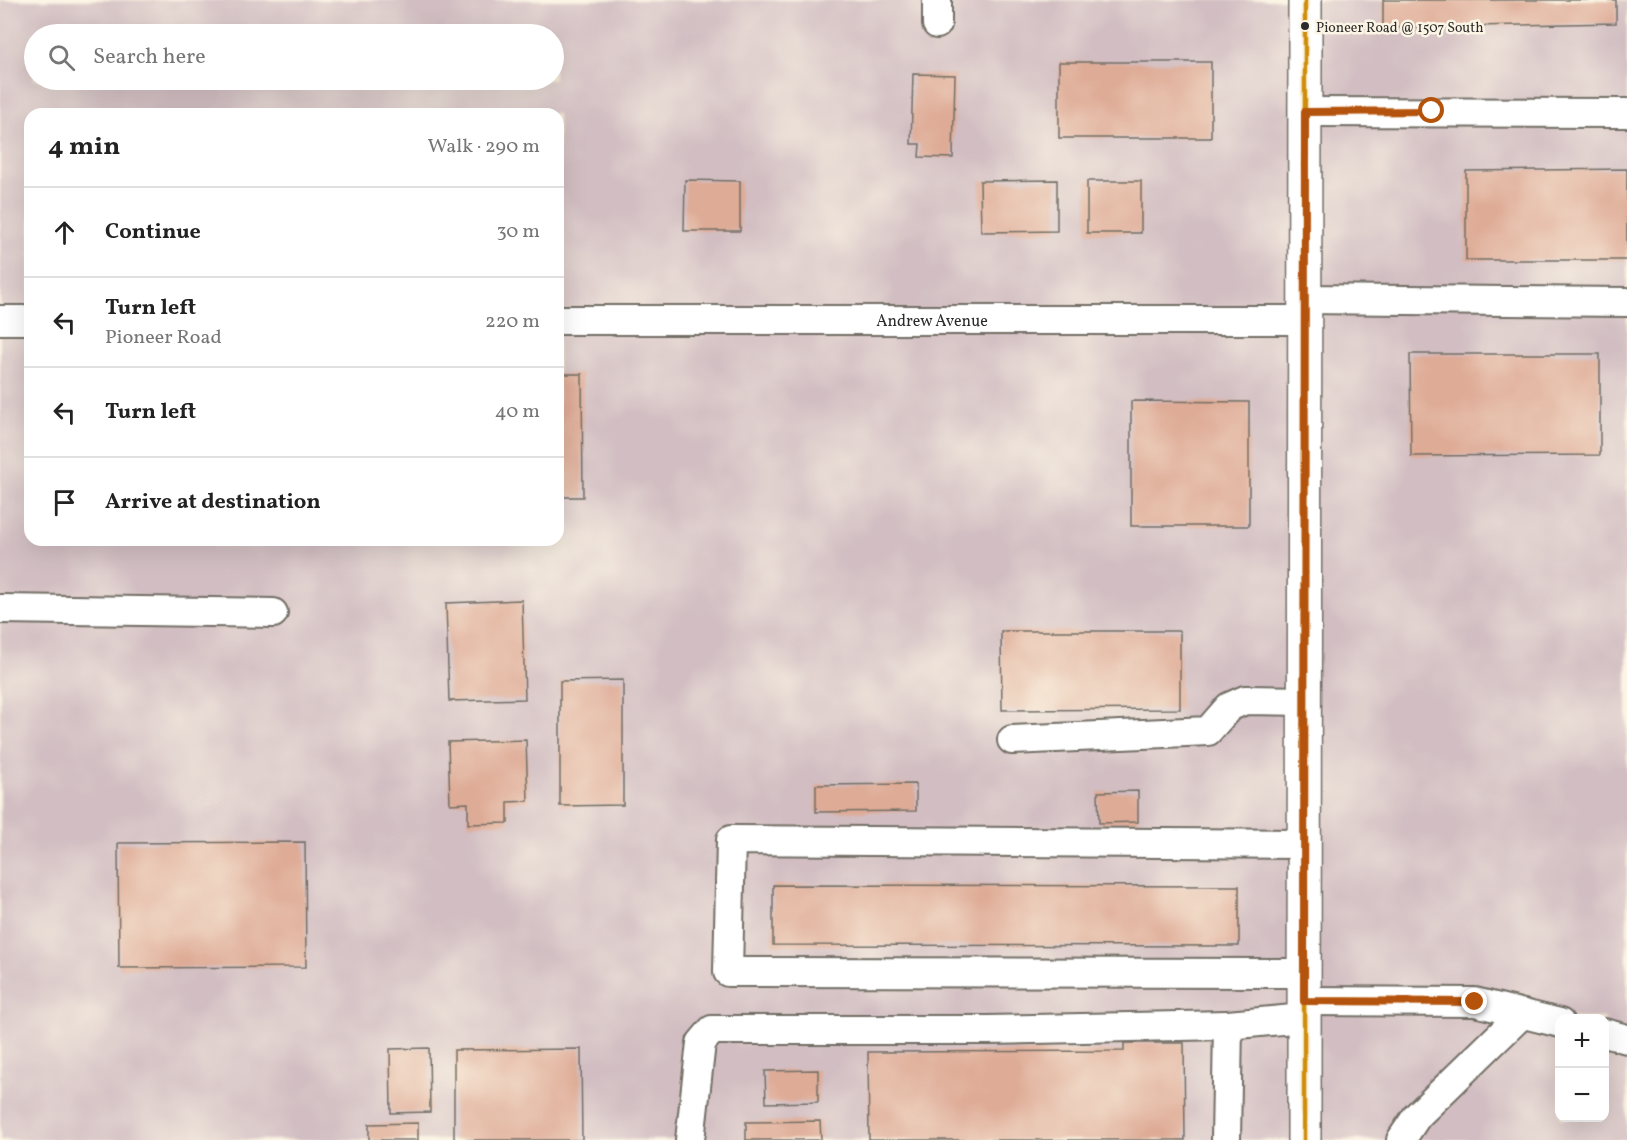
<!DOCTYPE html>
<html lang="en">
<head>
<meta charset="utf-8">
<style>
  :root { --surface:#fff; --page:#f6f6f6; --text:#222; --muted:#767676; --line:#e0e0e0 }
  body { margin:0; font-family:Vollkorn,serif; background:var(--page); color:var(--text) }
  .controls { position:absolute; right:18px; bottom:18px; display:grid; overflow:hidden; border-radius:12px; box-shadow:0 6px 24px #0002 }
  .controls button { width:54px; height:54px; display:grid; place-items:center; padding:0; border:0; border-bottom:2px solid var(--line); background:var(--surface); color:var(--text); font:30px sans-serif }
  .stop { position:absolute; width:18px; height:18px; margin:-14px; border:4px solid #b45309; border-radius:50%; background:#fff }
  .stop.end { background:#b45309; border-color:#fff; box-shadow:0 2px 6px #0008 }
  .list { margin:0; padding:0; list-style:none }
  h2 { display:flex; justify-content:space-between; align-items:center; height:78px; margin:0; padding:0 24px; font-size:26px }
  h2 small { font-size:20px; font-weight:400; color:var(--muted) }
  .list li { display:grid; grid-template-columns:39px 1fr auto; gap:18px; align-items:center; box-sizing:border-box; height:90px; padding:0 24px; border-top:2px solid var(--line) }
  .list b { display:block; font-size:22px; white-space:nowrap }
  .list p { margin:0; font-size:20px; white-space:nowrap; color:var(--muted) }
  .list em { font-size:20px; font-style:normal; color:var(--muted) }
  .icon { flex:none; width:33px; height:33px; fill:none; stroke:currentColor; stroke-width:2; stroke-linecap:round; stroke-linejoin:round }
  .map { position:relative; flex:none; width:1627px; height:1140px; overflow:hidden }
  .search { position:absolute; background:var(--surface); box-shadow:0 6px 24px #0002; left:24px; top:24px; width:540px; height:66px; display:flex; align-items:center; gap:15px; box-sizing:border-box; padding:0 21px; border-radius:33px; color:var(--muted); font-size:22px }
  .panel { position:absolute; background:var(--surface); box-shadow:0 6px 24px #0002; left:24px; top:108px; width:540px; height:438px; border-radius:18px }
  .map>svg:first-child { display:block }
  .industrial { fill:#d2bec2; fill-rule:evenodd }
  .building { fill:#deab96 }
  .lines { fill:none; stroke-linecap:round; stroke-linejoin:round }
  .minor-casing { stroke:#726e65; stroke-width:32 }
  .major-casing { stroke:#726e65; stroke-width:36 }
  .minor { stroke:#fff; stroke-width:28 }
  .major { stroke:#fff; stroke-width:33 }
  .bus-1-casing { stroke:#fcf5e5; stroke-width:9 }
  .bus-1 { stroke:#ce8d09; stroke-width:4.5 }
  .route { stroke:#b45309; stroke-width:8 }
  .bus-dot { fill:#2b2b2b; stroke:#fcf5e5; stroke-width:2 }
  .labels { text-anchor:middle; stroke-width:5; stroke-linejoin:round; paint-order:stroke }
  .bus-label { font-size:14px; fill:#2b2b2b; stroke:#fcf5e5; text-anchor:start }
  .street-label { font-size:16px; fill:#2b2b2b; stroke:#fcf5e5 }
</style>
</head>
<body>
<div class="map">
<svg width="1627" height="1140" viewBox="0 0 1627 1140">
  <rect width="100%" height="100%" fill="#fcf5e5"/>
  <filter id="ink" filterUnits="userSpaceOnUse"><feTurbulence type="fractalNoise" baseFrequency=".0167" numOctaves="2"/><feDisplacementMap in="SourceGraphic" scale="12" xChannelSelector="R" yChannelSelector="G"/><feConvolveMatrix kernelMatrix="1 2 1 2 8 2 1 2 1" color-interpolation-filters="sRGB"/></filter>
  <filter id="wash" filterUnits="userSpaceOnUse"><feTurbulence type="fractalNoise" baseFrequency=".008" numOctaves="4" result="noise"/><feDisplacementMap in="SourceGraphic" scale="24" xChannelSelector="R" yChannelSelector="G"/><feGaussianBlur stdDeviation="1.35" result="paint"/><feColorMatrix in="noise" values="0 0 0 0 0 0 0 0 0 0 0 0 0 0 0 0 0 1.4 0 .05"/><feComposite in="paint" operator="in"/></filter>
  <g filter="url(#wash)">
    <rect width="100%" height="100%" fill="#f5ead2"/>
    <!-- industrial -->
    <path class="industrial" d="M 0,0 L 1627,0 L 1627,1140 L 0,1140 ZM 34,34 L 554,34 L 554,80 L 34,80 ZM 30,114 L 558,114 L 558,540 L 30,540 ZM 1560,1018 L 1604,1018 L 1604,1118 L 1560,1118 Z"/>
    <g id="blocks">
      <!-- building -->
      <path class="building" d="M 1383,0 L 1616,0 L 1616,23 L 1383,28 Z
        M 1059,62 L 1211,62 L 1211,138 L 1059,138 Z
        M 913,74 L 955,75 L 953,158 L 919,157 L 920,144 L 911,144 Z
        M 1627,169 L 1627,260 L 1466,260 L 1466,171 Z
        M 685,180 L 740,181 L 740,231 L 684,231 Z
        M 1057,180 L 1057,231 L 981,232 L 980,181 Z
        M 1087,181 L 1141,181 L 1141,233 L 1087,233 Z
        M 1410,354 L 1600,354 L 1600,455 L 1411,456 Z
        M 558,374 L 582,374 L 583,497 L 558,497 Z
        M 1131,401 L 1249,402 L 1249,526 L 1131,526 Z
        M 522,600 L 525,699 L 449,701 L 446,603 Z
        M 1001,631 L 1180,631 L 1180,709 L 1002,710 Z
        M 623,680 L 623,805 L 560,806 L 560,681 Z
        M 526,740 L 528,801 L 508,802 L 508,823 L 468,824 L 468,803 L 450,804 L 448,742 Z
        M 916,784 L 916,811 L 816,812 L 816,785 Z
        M 1138,791 L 1138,822 L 1099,823 L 1098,792 Z
        M 305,842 L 306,967 L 119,968 L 118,843 Z
        M 773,885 L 1239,886 L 1239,946 L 773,945 Z
        M 1124,1043 L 1184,1043 L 1185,1140 L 869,1140 L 868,1052 L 1124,1051 Z
        M 429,1048 L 430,1112 L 391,1113 L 390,1049 Z
        M 581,1049 L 582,1140 L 454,1140 L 454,1050 Z
        M 818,1070 L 818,1102 L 766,1103 L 765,1071 Z
        M 820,1121 L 821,1140 L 746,1140 L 746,1122 Z
        M 418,1123 L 418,1140 L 369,1140 L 369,1124 Z"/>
    </g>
  </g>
  <g filter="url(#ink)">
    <use href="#blocks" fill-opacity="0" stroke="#726e65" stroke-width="1.5"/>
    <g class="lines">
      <!-- minor casing -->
      <g class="minor-casing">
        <g id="minor">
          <path d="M 937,24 L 937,0"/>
          <path d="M 1305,112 L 1627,113"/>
          <path d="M 1304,299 L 1627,302"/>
          <path d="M 0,320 L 30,320"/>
          <path id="s1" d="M 558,320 L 1304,320"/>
          <path d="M 0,609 L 273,613"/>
          <path d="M 1012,740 L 1208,731 L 1229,707 L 1245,700 L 1304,701"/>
          <path d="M 1304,844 L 731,840 L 728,972 L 1304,973"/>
          <path d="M 1304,1001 L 1475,1002 L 1560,1023"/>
          <path d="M 1604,1033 L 1627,1039"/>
          <path d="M 690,1140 L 701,1043 L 712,1030 L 988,1030 L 1228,1025"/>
          <path d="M 1226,1140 L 1228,1025 L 1304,1018"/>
          <path d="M 1401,1140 L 1417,1116 L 1522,1014"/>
        </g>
      </g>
      <!-- major casing -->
      <g class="major-casing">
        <path id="major" d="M 1304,1140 L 1305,0"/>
      </g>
      <!-- minor -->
      <use href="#minor" class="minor"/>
      <!-- major -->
      <use href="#major" class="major"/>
      <!-- bus-1 casing -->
      <g class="bus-1-casing">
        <path id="bus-1" d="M 1304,1140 L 1305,0"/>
      </g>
      <!-- bus-1 -->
      <use href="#bus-1" class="bus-1"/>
    </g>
  </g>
  <g class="lines" filter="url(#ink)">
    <!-- route -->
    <path class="route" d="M 1432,111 L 1305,112 L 1304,1001 L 1475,1002"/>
  </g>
  <!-- markers -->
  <circle class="bus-dot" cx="1305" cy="26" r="5"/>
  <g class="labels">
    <!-- bus labels -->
    <g class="bus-label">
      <text x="1316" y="32">Pioneer Road @ 1507 South</text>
    </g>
    <!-- street labels -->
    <g class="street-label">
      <text dy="6" stroke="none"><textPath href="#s1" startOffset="374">Andrew Avenue</textPath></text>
    </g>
  </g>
</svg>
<div class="controls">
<button>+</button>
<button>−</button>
</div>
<div class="stop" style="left:1432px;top:111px"></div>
<div class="stop end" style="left:1475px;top:1002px"></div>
<div class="search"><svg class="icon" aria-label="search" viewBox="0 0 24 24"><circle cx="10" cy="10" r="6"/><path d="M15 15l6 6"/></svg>Search here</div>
<section class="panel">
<h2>4 min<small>Walk · 290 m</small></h2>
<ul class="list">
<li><svg class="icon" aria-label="ahead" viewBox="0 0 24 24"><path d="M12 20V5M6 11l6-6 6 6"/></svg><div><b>Continue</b></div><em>30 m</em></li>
<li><svg class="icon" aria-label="left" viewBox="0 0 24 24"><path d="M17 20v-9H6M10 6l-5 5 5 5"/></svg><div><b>Turn left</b><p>Pioneer Road</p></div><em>220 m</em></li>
<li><svg class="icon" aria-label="left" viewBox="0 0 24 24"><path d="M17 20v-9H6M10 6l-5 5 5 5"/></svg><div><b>Turn left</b></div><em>40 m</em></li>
<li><svg class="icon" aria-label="arrive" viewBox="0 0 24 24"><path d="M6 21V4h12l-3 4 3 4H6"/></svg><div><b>Arrive at destination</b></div></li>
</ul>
</section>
</div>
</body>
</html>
